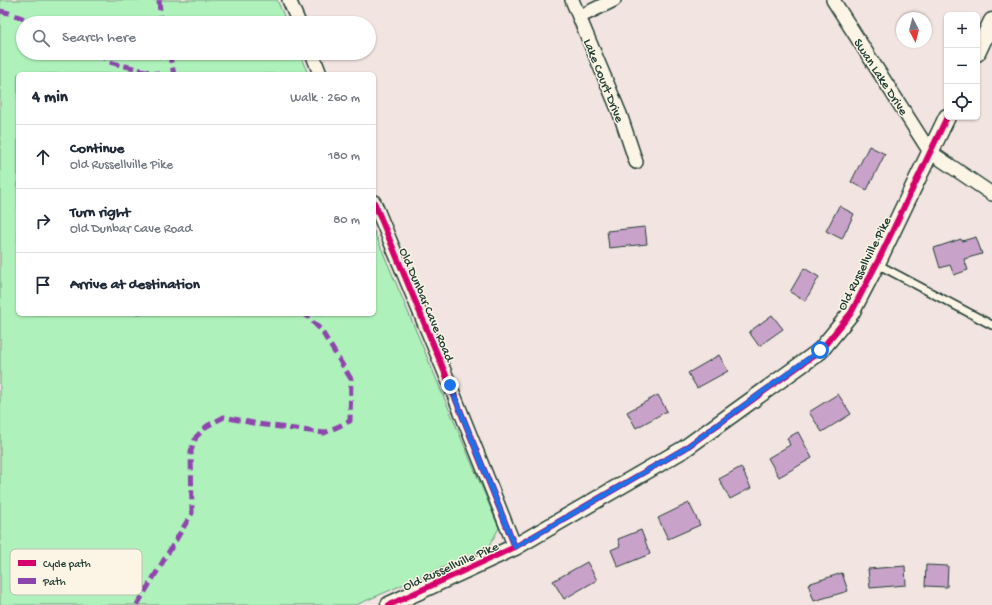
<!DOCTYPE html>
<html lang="en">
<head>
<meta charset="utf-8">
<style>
  :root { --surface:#fff; --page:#f2f2f3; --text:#1f2937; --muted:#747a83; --line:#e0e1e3 }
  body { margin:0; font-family:"Gochi Hand",sans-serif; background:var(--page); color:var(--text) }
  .controls { position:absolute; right:12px; top:12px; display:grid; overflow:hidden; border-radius:6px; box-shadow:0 1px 3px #0004 }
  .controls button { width:36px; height:36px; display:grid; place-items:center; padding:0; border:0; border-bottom:1px solid var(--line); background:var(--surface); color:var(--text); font:20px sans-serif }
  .compass { position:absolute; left:896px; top:12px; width:36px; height:36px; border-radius:50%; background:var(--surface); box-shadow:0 1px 3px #0004; rotate:173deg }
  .stop { position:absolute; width:12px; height:12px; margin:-9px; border:3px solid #1a73e8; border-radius:50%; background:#fff }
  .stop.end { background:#1a73e8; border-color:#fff; box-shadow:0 1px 4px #0008 }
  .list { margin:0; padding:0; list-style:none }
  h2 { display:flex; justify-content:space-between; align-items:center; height:52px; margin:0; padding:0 16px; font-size:17px }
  h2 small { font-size:13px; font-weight:400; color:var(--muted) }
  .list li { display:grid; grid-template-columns:26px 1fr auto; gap:12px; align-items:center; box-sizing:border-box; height:64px; padding:0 16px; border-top:1px solid var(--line) }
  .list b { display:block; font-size:15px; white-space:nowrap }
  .list p { margin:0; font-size:13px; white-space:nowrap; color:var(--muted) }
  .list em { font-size:13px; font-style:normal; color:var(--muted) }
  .icon { flex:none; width:22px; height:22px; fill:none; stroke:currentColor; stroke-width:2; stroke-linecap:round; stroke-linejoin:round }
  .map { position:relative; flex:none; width:992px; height:605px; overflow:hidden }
  .search { position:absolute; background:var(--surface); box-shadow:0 1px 3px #0004; left:16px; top:16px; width:360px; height:44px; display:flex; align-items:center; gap:10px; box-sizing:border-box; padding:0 14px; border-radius:22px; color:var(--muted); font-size:15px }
  .panel { position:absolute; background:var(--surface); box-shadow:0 1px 3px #0004; left:16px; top:72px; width:360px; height:244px; border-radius:6px }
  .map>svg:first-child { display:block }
  .green { fill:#aef1ba; stroke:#669777 }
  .building { fill:#c9a2ca; stroke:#1f3d34 }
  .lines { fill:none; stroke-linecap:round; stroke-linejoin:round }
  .service-casing { stroke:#1f3d34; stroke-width:10 }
  .minor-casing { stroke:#1f3d34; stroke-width:16 }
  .tertiary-casing { stroke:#1f3d34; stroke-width:19 }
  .service { stroke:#fcf5e5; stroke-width:7 }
  .minor { stroke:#fcf5e5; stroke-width:13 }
  .tertiary { stroke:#fcf5e5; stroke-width:16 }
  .quiet { stroke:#8e44ad; stroke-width:5; stroke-dasharray:10 5; stroke-linecap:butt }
  .cycleway-casing { stroke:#fcf5e5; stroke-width:8 }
  .cycleway { stroke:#d6006c; stroke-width:6 }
  .route { stroke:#1a73e8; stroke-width:5 }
  .labels { text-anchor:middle; stroke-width:3; stroke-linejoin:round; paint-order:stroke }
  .street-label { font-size:13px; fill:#1f3d34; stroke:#fcf5e5 }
  .key { fill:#fcf5e5; stroke:#babeb0; stroke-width:1 }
  .key-label { font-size:11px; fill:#1f3d34 }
</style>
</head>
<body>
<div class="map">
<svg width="992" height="605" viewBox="0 0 992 605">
  <rect width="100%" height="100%" fill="#f2e4e0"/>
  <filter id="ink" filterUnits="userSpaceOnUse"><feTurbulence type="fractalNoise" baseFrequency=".025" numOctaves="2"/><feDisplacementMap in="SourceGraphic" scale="8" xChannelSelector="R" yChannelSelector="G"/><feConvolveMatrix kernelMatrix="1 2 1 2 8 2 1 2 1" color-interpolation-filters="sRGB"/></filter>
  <g filter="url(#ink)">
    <!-- green -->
    <path class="green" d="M 0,0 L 277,0 L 287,23 L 23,23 L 23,53 L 299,53 L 308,74 L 18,74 L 18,314 L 374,314 L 374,231 L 499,528 L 488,548 L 356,605 L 0,605 Z"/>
    <!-- building -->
    <path class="building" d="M 869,146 L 885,154 L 867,190 L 851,182 Z
      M 839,206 L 854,214 L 842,239 L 826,231 Z
      M 645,227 L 647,244 L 609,248 L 607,231 Z
      M 976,237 L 982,254 L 964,259 L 968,270 L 954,275 L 950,265 L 940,268 L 934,248 L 961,239 L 962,241 Z
      M 804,268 L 819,277 L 805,301 L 790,292 Z
      M 772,315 L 783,329 L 759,346 L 749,332 Z
      M 719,355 L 728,371 L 697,388 L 688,373 Z
      M 838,394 L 851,414 L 822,432 L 809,412 Z
      M 658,395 L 667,411 L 636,428 L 627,412 Z
      M 798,432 L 812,458 L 779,477 L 768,458 L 790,445 L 787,438 Z
      M 741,467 L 751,488 L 730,499 L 719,479 Z
      M 689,503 L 700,525 L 668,539 L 658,518 Z
      M 641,530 L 650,554 L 618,567 L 611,550 L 620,546 L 618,539 Z
      M 587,562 L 597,580 L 564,599 L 553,581 Z
      M 926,565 L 948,566 L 947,587 L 925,586 Z
      M 905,566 L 906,585 L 870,588 L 868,569 Z
      M 842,573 L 848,591 L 814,601 L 808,584 Z"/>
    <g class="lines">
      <!-- service casing -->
      <g class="service-casing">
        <path id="service" d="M 877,264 L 992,325"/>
      </g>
      <!-- minor casing -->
      <g class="minor-casing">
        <path id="minor" d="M 289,0 L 299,23
          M 572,0 L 620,114 L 636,162
          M 833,0 L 930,152 L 992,194
          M 579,17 L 614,0
          M 312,53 L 320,74
          M 374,202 L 450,385 L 515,547"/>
      </g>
      <!-- tertiary casing -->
      <g class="tertiary-casing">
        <path id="tertiary" d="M 977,53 L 992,21
          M 389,605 L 515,547 L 684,449 L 820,351 L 851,313 L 878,261 L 947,117"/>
      </g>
      <!-- service -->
      <use href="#service" class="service"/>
      <!-- minor -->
      <use href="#minor" class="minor"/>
      <!-- tertiary -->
      <use href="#tertiary" class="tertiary"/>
      <!-- quiet -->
      <path class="quiet" d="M 159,0 L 161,23
        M 0,11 L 9,13 L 35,23
        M 98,53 L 109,62 L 158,74
        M 169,53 L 174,74
        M 137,605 L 192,513 L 191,451 L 196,437 L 207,426 L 224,417 L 258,424 L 324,433 L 350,421 L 351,379 L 321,330 L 305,314"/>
      <!-- cycleway casing -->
      <g class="cycleway-casing">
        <path id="cycleway" d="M 374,202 L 450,385 L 515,547
          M 389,605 L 515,547 L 684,449 L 820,351 L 851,313 L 878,261 L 947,117"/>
      </g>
      <!-- cycleway -->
      <use href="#cycleway" class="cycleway"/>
    </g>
  </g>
  <g class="lines" filter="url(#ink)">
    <!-- route -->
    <path class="route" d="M 450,385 L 515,547 L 684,449 L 820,350"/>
  </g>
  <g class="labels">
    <!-- street labels -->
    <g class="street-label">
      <text transform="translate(882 76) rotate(57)" y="5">Swan Lake Drive</text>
      <text transform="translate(605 80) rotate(68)" y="5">Lake Court Drive</text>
      <text transform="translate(863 263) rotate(-63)" y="5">Old Russellville Pike</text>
      <text transform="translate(428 304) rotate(67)" y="5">Old Dunbar Cave Road</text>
      <text transform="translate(450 565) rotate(-24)" y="5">Old Russellville Pike</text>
    </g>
  </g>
  <!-- legend -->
  <rect x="10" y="549" width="132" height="46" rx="6" class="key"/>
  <rect x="18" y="560" width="18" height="6" fill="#d6006c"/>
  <rect x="18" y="578" width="18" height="6" fill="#8e44ad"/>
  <g class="key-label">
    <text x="43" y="567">Cycle path</text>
    <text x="43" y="585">Path</text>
  </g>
</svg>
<div class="controls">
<button>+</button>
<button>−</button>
<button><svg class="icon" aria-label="locate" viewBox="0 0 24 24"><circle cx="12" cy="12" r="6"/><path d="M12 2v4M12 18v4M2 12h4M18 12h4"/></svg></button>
</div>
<svg class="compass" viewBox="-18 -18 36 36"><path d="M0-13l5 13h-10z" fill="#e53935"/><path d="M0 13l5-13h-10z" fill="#747a83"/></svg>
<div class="stop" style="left:820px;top:350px"></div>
<div class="stop end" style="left:450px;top:385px"></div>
<div class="search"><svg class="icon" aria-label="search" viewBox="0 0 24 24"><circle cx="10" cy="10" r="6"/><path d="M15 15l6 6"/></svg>Search here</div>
<section class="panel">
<h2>4 min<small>Walk · 260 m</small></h2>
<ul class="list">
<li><svg class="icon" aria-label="ahead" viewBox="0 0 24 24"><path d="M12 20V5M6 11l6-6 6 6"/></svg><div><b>Continue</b><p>Old Russellville Pike</p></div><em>180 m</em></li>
<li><svg class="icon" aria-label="right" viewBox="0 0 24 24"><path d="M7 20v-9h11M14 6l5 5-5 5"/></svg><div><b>Turn right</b><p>Old Dunbar Cave Road</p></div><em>80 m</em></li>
<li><svg class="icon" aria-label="arrive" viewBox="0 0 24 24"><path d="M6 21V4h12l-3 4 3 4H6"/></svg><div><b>Arrive at destination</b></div></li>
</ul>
</section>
</div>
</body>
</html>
